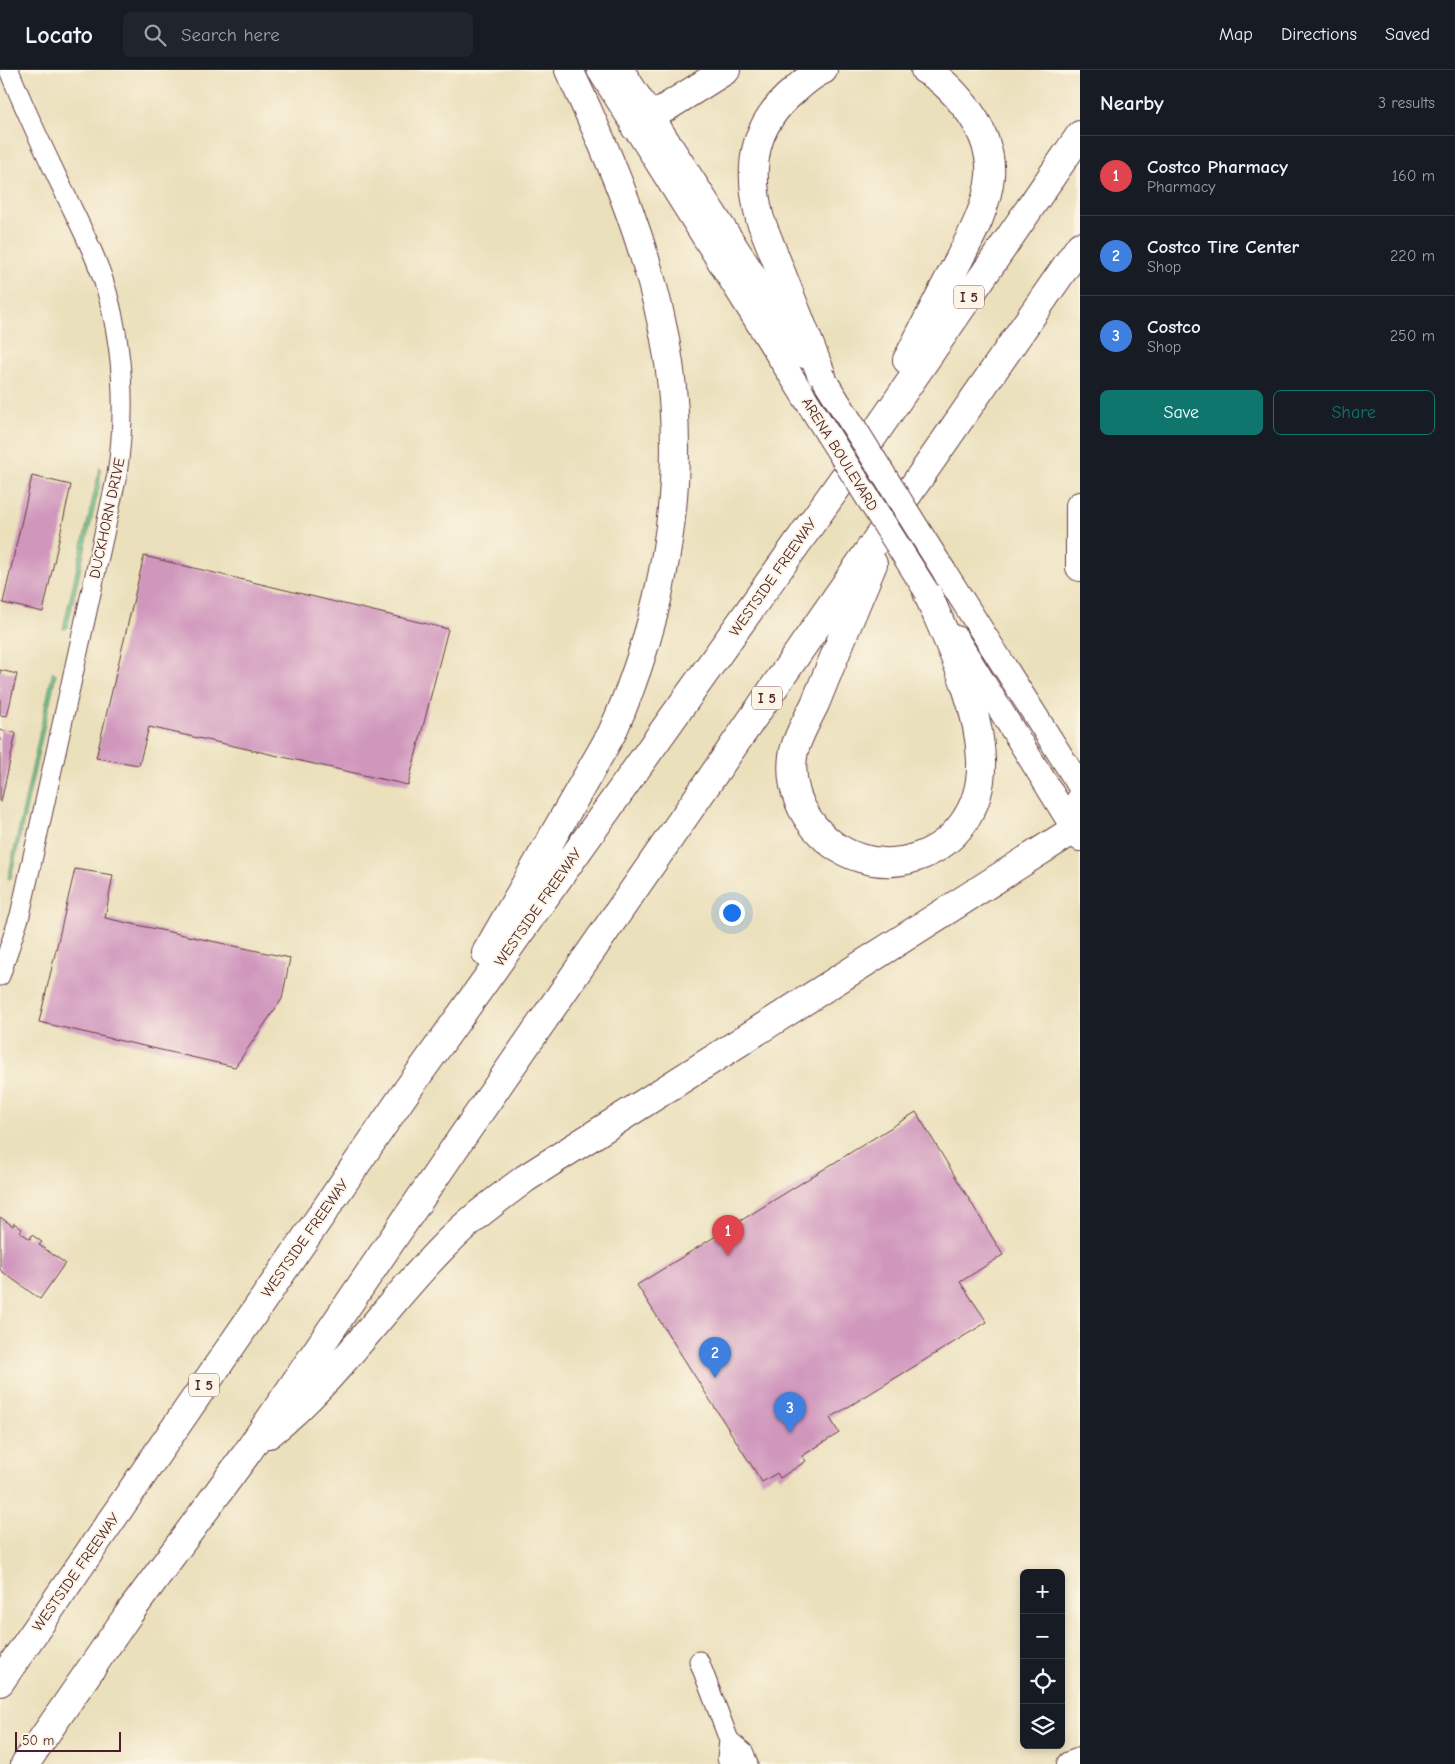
<!DOCTYPE html>
<html lang="en">
<head>
<meta charset="utf-8">
<style>
  :root { --surface:#171b24; --page:#20242c; --text:#f1f3f6; --muted:#9ea1a6; --line:#363941; --accent:#0f766e }
  body { margin:0; font-family:"Comic Neue",sans-serif; background:var(--page); color:var(--text) }
  .controls { position:absolute; right:15px; bottom:15px; display:grid; overflow:hidden; border-radius:8px; box-shadow:0 2px 8px #0003 }
  .controls button { width:45px; height:45px; display:grid; place-items:center; padding:0; border:0; border-bottom:1px solid var(--line); background:var(--surface); color:var(--text); font:25px sans-serif }
  .scale { position:absolute; left:15px; bottom:12px; width:106px; box-sizing:border-box; padding-left:5px; border:2px solid #4a1f2b; border-top:0; font-size:14px; line-height:18px; white-space:nowrap; color:#4a1f2b; -webkit-text-stroke:4px #fcf5e5; paint-order:stroke }
  .you { position:absolute; left:731px; top:842px; width:18px; height:18px; margin:-12px; border:4px solid #fff; border-radius:50%; background:#1a73e8; box-shadow:0 0 0 8px #1a73e833 }
  .badge { display:grid; place-items:center; width:32px; height:32px; border-radius:50%; background:var(--accent); color:#fff; font-size:16px; font-weight:700 }
  .pin { position:absolute; translate:-50% -41px; filter:drop-shadow(0 1px 2px #0008) }
  .pin::after { content:''; position:absolute; top:26px; width:18px; height:15px; background:inherit; clip-path:polygon(0 0,100% 0,50% 100%) }
  .list { margin:0; padding:0; list-style:none }
  h2 { display:flex; justify-content:space-between; align-items:center; height:65px; margin:0; padding:0 20px; font-size:21px }
  h2 small { font-size:16px; font-weight:400; color:var(--muted) }
  .list li { display:grid; grid-template-columns:32px 1fr auto; gap:15px; align-items:center; box-sizing:border-box; height:80px; padding:0 20px; border-top:1px solid var(--line) }
  .list b { display:block; font-size:19px; white-space:nowrap }
  .list p { margin:0; font-size:16px; white-space:nowrap; color:var(--muted) }
  .list em { font-size:16px; font-style:normal; color:var(--muted) }
  .actions { display:flex; gap:10px; padding:15px 20px }
  .actions a { flex:1; padding:11px 0; border:1px solid var(--accent); border-radius:8px; text-align:center; font-size:18px; color:var(--accent) }
  .actions .main { background:var(--accent); color:#fff }
  .icon { flex:none; width:28px; height:28px; fill:none; stroke:currentColor; stroke-width:2; stroke-linecap:round; stroke-linejoin:round }
  .map { position:relative; flex:none; width:1080px; height:1694px; overflow:hidden }
  header { display:flex; align-items:center; gap:30px; box-sizing:border-box; height:70px; padding:0 25px; background:var(--surface); border-bottom:1px solid var(--line) }
  header strong { font-size:24px }
  nav { display:flex; gap:28px; margin-inline-start:auto; font-size:18px }
  .search { width:350px; height:45px; background:var(--page); display:flex; align-items:center; gap:12px; box-sizing:border-box; padding:0 18px; border-radius:8px; color:var(--muted); font-size:19px }
  main { display:flex }
  aside { flex:1; background:var(--surface) }
  .map>svg:first-child { display:block }
  .green { fill:#6fc991; stroke:#5c745e }
  .building { fill:#d097bd }
  .lines { fill:none; stroke-linecap:round; stroke-linejoin:round }
  .minor-casing { stroke:#623c41; stroke-width:21 }
  .major-casing { stroke:#623c41; stroke-width:26 }
  .highway-casing { stroke:#623c41; stroke-width:30 }
  .minor { stroke:#fff; stroke-width:19 }
  .major { stroke:#fff; stroke-width:24 }
  .highway { stroke:#fff; stroke-width:28 }
  .major-bridge-casing { stroke:#623c41; stroke-width:26; stroke-linecap:butt }
  .major-bridge { stroke:#fff; stroke-width:24 }
  .labels { text-anchor:middle; stroke-width:4; stroke-linejoin:round; paint-order:stroke }
  .shield { fill:#fcf5e5; stroke:#7f5f63; stroke-width:1 }
  .shield-label { font-size:14px; font-weight:bold; fill:#4a1f2b }
  .street-label { font-size:15px; fill:#4a1f2b; stroke:#fcf5e5 }
</style>
</head>
<body>
<header>
<strong>Locato</strong>
<div class="search"><svg class="icon" aria-label="search" viewBox="0 0 24 24"><circle cx="10" cy="10" r="6"/><path d="M15 15l6 6"/></svg>Search here</div>
<nav><a>Map</a><a>Directions</a><a>Saved</a></nav>
</header>
<main>
<div class="map">
<svg width="1080" height="1694" viewBox="0 0 1080 1694">
  <rect width="100%" height="100%" fill="#fcf5e5"/>
  <filter id="ink" filterUnits="userSpaceOnUse"><feTurbulence type="fractalNoise" baseFrequency=".02" numOctaves="2"/><feDisplacementMap in="SourceGraphic" scale="10" xChannelSelector="R" yChannelSelector="G"/><feConvolveMatrix kernelMatrix="1 2 1 2 8 2 1 2 1" color-interpolation-filters="sRGB"/></filter>
  <filter id="wash" filterUnits="userSpaceOnUse"><feTurbulence type="fractalNoise" baseFrequency=".0096" numOctaves="4" result="noise"/><feDisplacementMap in="SourceGraphic" scale="20" xChannelSelector="R" yChannelSelector="G"/><feGaussianBlur stdDeviation="1.12" result="paint"/><feColorMatrix in="noise" values="0 0 0 0 0 0 0 0 0 0 0 0 0 0 0 0 0 1.4 0 .05"/><feComposite in="paint" operator="in"/></filter>
  <g filter="url(#wash)">
    <rect width="100%" height="100%" fill="#ebe0bc"/>
    <!-- green -->
    <path class="green" d="M 100,397 L 100,413 L 67,558 L 63,559 Z
      M 53,601 L 56,604 L 11,808 L 8,809 Z"/>
    <g id="blocks">
      <!-- building -->
      <path class="building" d="M 32,406 L 71,415 L 43,542 L 3,533 Z
        M 144,486 L 448,559 L 408,715 L 149,657 L 139,695 L 96,688 Z
        M 0,600 L 17,604 L 7,646 L 0,645 Z
        M 0,660 L 16,663 L 1,732 L 0,732 Z
        M 75,799 L 113,805 L 105,848 L 290,888 L 282,929 L 235,997 L 39,952 Z
        M 916,1042 L 1003,1185 L 960,1212 L 987,1252 L 830,1348 L 839,1363 L 802,1386 L 806,1391 L 780,1408 L 777,1403 L 762,1412 L 637,1215 Z
        M 0,1147 L 13,1156 L 14,1153 L 22,1159 L 20,1162 L 30,1169 L 32,1165 L 42,1172 L 39,1175 L 65,1193 L 40,1229 L 0,1200 Z"/>
    </g>
  </g>
  <g filter="url(#ink)">
    <use href="#blocks" fill-opacity="0" stroke="#623c41" stroke-width="1"/>
    <g class="lines">
      <!-- minor casing -->
      <g class="minor-casing">
        <path id="minor" d="M 0,906 L 20,845 L 117,405 C 126,343 124,283 107,222 C 98,191 84,163 70,134 C 49,90 27,46 9,0
          M 699,1591 L 729,1670 L 744,1683 L 748,1694
          M 729,1694 L 727,1688 L 729,1670"/>
      </g>
      <!-- major casing -->
      <g class="major-casing">
        <path id="major" d="M 599,0 L 805,328
          M 622,0 L 807,287
          M 944,501 L 1080,716
          M 956,568 L 1080,769
          M 1069,1694 L 1080,1690"/>
      </g>
      <!-- highway casing -->
      <g class="highway-casing">
        <path id="highway" d="M 635,57 L 726,0
          M 907,290 C 922,261 937,231 953,201 C 968,172 987,140 990,106 C 992,81 980,54 964,35 C 953,21 941,8 925,0
          M 822,306 L 760,149 C 747,98 752,55 795,20 C 804,12 813,4 823,0
          M 1080,436 L 1080,497
          M 873,494 C 853,541 834,587 815,634 C 808,648 795,671 793,686 C 790,710 796,731 809,750 C 866,830 985,788 981,690 C 979,632 949,575 927,522
          M 486,883 L 612,663 C 663,548 687,419 669,293 C 654,191 613,93 569,0
          M 269,1364 C 334,1312 381,1241 439,1181 C 465,1153 495,1131 526,1108 L 1075,759 L 1080,731
          M 0,1612 L 408,1019 L 858,388 L 1080,65
          M 25,1694 L 128,1545 L 247,1383 L 454,1079 L 1080,176"/>
      </g>
      <!-- minor -->
      <use href="#minor" class="minor"/>
      <!-- major -->
      <use href="#major" class="major"/>
      <!-- highway -->
      <use href="#highway" class="highway"/>
      <!-- major-bridge casing -->
      <g class="major-bridge-casing">
        <path id="major-bridge" d="M 822,306 L 944,501
          M 805,328 L 927,522"/>
      </g>
      <!-- major-bridge -->
      <use href="#major-bridge" class="major-bridge"/>
    </g>
  </g>
  <g class="labels">
    <!-- shield labels -->
    <g class="shield">
      <rect x="954" y="215.5" width="30" height="23" rx="4"/>
      <rect x="752" y="616.5" width="30" height="23" rx="4"/>
      <rect x="189" y="1303.5" width="30" height="23" rx="4"/>
    </g>
    <g class="shield-label">
      <text x="969" y="232">I 5</text>
      <text x="767" y="633">I 5</text>
      <text x="204" y="1320">I 5</text>
    </g>
    <!-- street labels -->
    <g class="street-label">
      <text transform="translate(840 384) rotate(58)" y="5">ARENA BOULEVARD</text>
      <text transform="translate(107 448) rotate(-78)" y="5">DUCKHORN DRIVE</text>
      <text transform="translate(773 507) rotate(-55)" y="5">WESTSIDE FREEWAY</text>
      <text transform="translate(538 837) rotate(-55)" y="5">WESTSIDE FREEWAY</text>
      <text transform="translate(305 1168) rotate(-55)" y="5">WESTSIDE FREEWAY</text>
      <text transform="translate(76 1502) rotate(-55)" y="5">WESTSIDE FREEWAY</text>
    </g>
  </g>
</svg>
<div class="controls">
<button>+</button>
<button>−</button>
<button><svg class="icon" aria-label="locate" viewBox="0 0 24 24"><circle cx="12" cy="12" r="6"/><path d="M12 2v4M12 18v4M2 12h4M18 12h4"/></svg></button>
<button><svg class="icon" aria-label="layers" viewBox="0 0 24 24"><path d="M12 4l9 5-9 5-9-5zM3 14l9 5 9-5"/></svg></button>
</div>
<div class="scale">50 m</div>
<div class="you"></div>
<div class="pin badge" style="left:728px;top:1186px;background:#e0444e">1</div>
<div class="pin badge" style="left:715px;top:1308px;background:#3f7fe0">2</div>
<div class="pin badge" style="left:790px;top:1363px;background:#3f7fe0">3</div>
</div>
<aside>
<h2>Nearby<small>3 results</small></h2>
<ul class="list">
<li><span class="badge" style="background:#e0444e">1</span><div><b>Costco Pharmacy</b><p>Pharmacy</p></div><em>160 m</em></li>
<li><span class="badge" style="background:#3f7fe0">2</span><div><b>Costco Tire Center</b><p>Shop</p></div><em>220 m</em></li>
<li><span class="badge" style="background:#3f7fe0">3</span><div><b>Costco</b><p>Shop</p></div><em>250 m</em></li>
</ul>
<div class="actions"><a class="main">Save</a><a>Share</a></div>
</aside>
</main>
</body>
</html>
